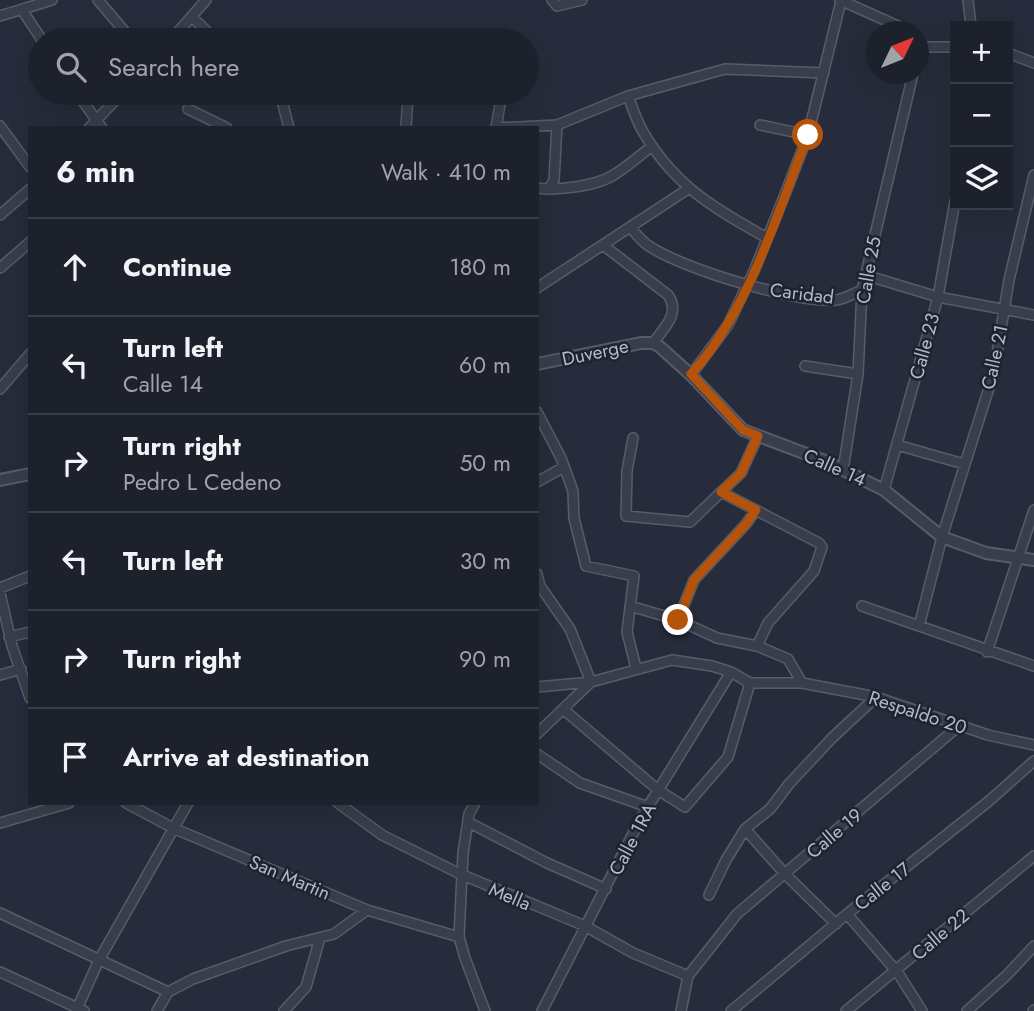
<!DOCTYPE html>
<html lang="en">
<head>
<meta charset="utf-8">
<style>
  :root { --surface:#1c212c; --page:#292e38; --text:#f1f3f6; --muted:#a0a3a9; --line:#3a3e48 }
  body { margin:0; font-family:Jost,sans-serif; background:var(--page); color:var(--text) }
  .controls { position:absolute; right:21px; top:21px; display:grid; overflow:hidden; border-radius:0px; box-shadow:0 7px 28px #0002 }
  .controls button { width:63px; height:63px; display:grid; place-items:center; padding:0; border:0; border-bottom:2px solid var(--line); background:var(--surface); color:var(--text); font:35px sans-serif }
  .compass { position:absolute; left:866px; top:21px; width:63px; height:63px; border-radius:50%; background:var(--surface); box-shadow:0 7px 28px #0002; rotate:47deg }
  .stop { position:absolute; width:21px; height:21px; margin:-16px; border:5px solid #b45309; border-radius:50%; background:#fff }
  .stop.end { background:#b45309; border-color:#fff; box-shadow:0 2px 7px #0008 }
  .list { margin:0; padding:0; list-style:none }
  h2 { display:flex; justify-content:space-between; align-items:center; height:91px; margin:0; padding:0 28px; font-size:30px }
  h2 small { font-size:23px; font-weight:400; color:var(--muted) }
  .list li { display:grid; grid-template-columns:46px 1fr auto; gap:21px; align-items:center; box-sizing:border-box; height:98px; padding:0 28px; border-top:2px solid var(--line) }
  .list b { display:block; font-size:26px; white-space:nowrap }
  .list p { margin:0; font-size:23px; white-space:nowrap; color:var(--muted) }
  .list em { font-size:23px; font-style:normal; color:var(--muted) }
  .icon { flex:none; width:38px; height:38px; fill:none; stroke:currentColor; stroke-width:2; stroke-linecap:round; stroke-linejoin:round }
  .map { position:relative; flex:none; width:1034px; height:1011px; overflow:hidden }
  .search { position:absolute; background:var(--surface); box-shadow:0 7px 28px #0002; left:28px; top:28px; width:511px; height:77px; display:flex; align-items:center; gap:18px; box-sizing:border-box; padding:0 24px; border-radius:38px; color:var(--muted); font-size:26px }
  .panel { position:absolute; background:var(--surface); box-shadow:0 7px 28px #0002; left:28px; top:126px; width:511px; height:679px; border-radius:0px }
  .map>svg:first-child { display:block }
  .lines { fill:none; stroke-linecap:round; stroke-linejoin:round }
  .minor-casing { stroke:#585c6a; stroke-width:12 }
  .tertiary-casing { stroke:#585c6a; stroke-width:14 }
  .minor { stroke:#3a3e4c; stroke-width:9 }
  .tertiary { stroke:#3a3e4c; stroke-width:10 }
  .route { stroke:#b45309; stroke-width:9 }
  .labels { text-anchor:middle; stroke-width:5; stroke-linejoin:round; paint-order:stroke }
  .street-label { font-size:19px; fill:#b6b9c7; stroke:#1f2331 }
</style>
</head>
<body>
<div class="map">
<svg width="1034" height="1011" viewBox="0 0 1034 1011">
  <rect width="100%" height="100%" fill="#262c3b"/>
  <g class="lines">
    <!-- minor casing -->
    <g class="minor-casing">
      <path id="minor" d="M 98,0 L 132,40
        M 552,0 L 557,6 L 582,0
        M 840,0 L 898,26 L 904,32
        M 968,0 L 971,26
        M 22,10 L 42,40
        M 0,16 L 52,0
        M 193,18 L 216,40
        M 171,40 L 206,0
        M 918,47 L 955,47
        M 1008,53 L 1034,63
        M 77,93 L 102,128
        M 280,93 L 289,128
        M 628,96 C 633,109 637,123 645,135 C 676,187 717,210 767,238
        M 188,109 L 227,128
        M 760,125 L 808,135
        M 0,126 L 30,167
        M 89,128 L 122,93
        M 406,128 L 408,93
        M 496,128 L 557,125 L 628,96 L 725,69 L 824,73
        M 496,128 L 502,93
        M 537,188 C 557,191 595,186 612,176 C 626,168 639,156 652,146
        M 549,189 L 554,180 L 557,125
        M 0,215 L 30,189
        M 630,227 C 636,234 642,242 649,246 C 683,269 796,303 836,300 C 845,299 854,293 862,290
        M 603,245 L 668,295 C 681,313 664,328 653,343
        M 0,268 L 30,242
        M 865,275 L 938,297 L 1034,315
        M 537,288 L 688,189
        M 805,366 L 858,374
        M 691,375 L 728,325 L 754,271 L 778,212 L 808,135 L 841,1
        M 0,389 L 30,354
        M 537,412 L 561,458 L 573,491 L 574,518 L 586,566 L 634,576 L 627,632 L 636,668
        M 633,438 L 627,471 L 626,516 L 690,522 L 741,473 L 758,436
        M 897,445 L 964,464
        M 843,470 L 858,374 L 862,290 L 913,74
        M 537,482 L 564,467
        M 884,490 L 938,297 L 955,201
        M 721,492 L 819,543 L 822,547 L 814,571 L 768,623 L 757,646
        M 537,574 L 540,586 L 570,629 L 591,682 L 537,734
        M 0,588 L 30,576
        M 0,593 L 12,646 L 30,698
        M 630,606 L 678,620 L 717,638 L 757,646 L 788,659 L 802,683
        M 862,606 L 1034,666
        M 678,620 L 694,580 L 746,524 L 756,510
        M 919,626 L 942,537 L 994,372 L 1009,280 L 1034,175
        M 9,637 L 30,632
        M 987,652 L 1034,510
        M 0,675 L 21,669
        M 537,687 L 591,682 L 672,660 L 712,666 L 731,672 L 750,683 L 802,683 L 876,697 L 988,735 L 1034,745
        M 563,709 L 658,790 L 685,807 L 728,757 L 750,683
        M 537,754 L 580,783 L 648,807
        M 126,803 L 173,828 L 367,910 L 459,937
        M 338,803 L 382,835 L 458,873 L 585,926 L 633,953 L 688,976
        M 475,803 L 469,814 L 463,853 L 459,937 L 465,958 L 485,1011
        M 468,822 L 547,863 L 606,889
        M 0,823 L 69,803
        M 745,829 L 785,874 L 836,924
        M 709,895 L 726,860 L 745,829 L 770,809 L 789,784 L 832,738 L 876,697
        M 0,913 L 168,992
        M 847,914 L 898,973 L 922,1011
        M 0,972 L 84,1011
        M 76,1011 L 99,960 L 188,803
        M 157,1011 L 168,992 L 193,979 L 286,946 L 334,934 L 367,910
        M 284,1011 L 306,987 L 320,938
        M 542,1011 L 641,818 L 731,672
        M 681,1011 L 688,976 L 737,914 L 960,725
        M 731,1011 L 847,914 L 989,801 L 1034,761
        M 846,1011 L 1034,856
        M 967,1011 L 1007,975 L 1034,946
        M 1033,1011 L 1034,1010"/>
    </g>
    <!-- tertiary casing -->
    <g class="tertiary-casing">
      <path id="tertiary" d="M 537,364 L 641,343 L 653,343 L 660,347 L 691,375 L 743,430 L 825,461 L 884,490 L 942,537 L 986,553 L 1034,560
        M 0,480 L 30,474"/>
    </g>
    <!-- minor -->
    <use href="#minor" class="minor"/>
    <!-- tertiary -->
    <use href="#tertiary" class="tertiary"/>
  </g>
  <g class="lines">
    <!-- route -->
    <path class="route" d="M 678,620 L 694,580 L 746,524 L 756,510 L 721,492 L 741,473 L 758,436 L 743,430 L 691,374 C 749,311 777,214 808,135"/>
  </g>
  <g class="labels">
    <!-- street labels -->
    <g class="street-label">
      <text transform="translate(868 270) rotate(-80)" y="7">Calle 25</text>
      <text transform="translate(802 293) rotate(7)" y="7">Caridad</text>
      <text transform="translate(924 346) rotate(-75)" y="7">Calle 23</text>
      <text transform="translate(595 352) rotate(-12)" y="7">Duverge</text>
      <text transform="translate(994 357) rotate(-78)" y="7">Calle 21</text>
      <text transform="translate(835 467) rotate(24)" y="7">Calle 14</text>
      <text transform="translate(918 712) rotate(18)" y="7">Respaldo 20</text>
      <text transform="translate(834 833) rotate(-40)" y="7">Calle 19</text>
      <text transform="translate(632 839) rotate(-62)" y="7">Calle 1RA</text>
      <text transform="translate(290 877) rotate(23)" y="7">San Martin</text>
      <text transform="translate(882 886) rotate(-38)" y="7">Calle 17</text>
      <text transform="translate(510 896) rotate(23)" y="7">Mella</text>
      <text transform="translate(940 934) rotate(-40)" y="7">Calle 22</text>
    </g>
  </g>
</svg>
<div class="controls">
<button>+</button>
<button>−</button>
<button><svg class="icon" aria-label="layers" viewBox="0 0 24 24"><path d="M12 4l9 5-9 5-9-5zM3 14l9 5 9-5"/></svg></button>
</div>
<svg class="compass" viewBox="-18 -18 36 36"><path d="M0-13l5 13h-10z" fill="#e53935"/><path d="M0 13l5-13h-10z" fill="#a0a3a9"/></svg>
<div class="stop" style="left:808px;top:135px"></div>
<div class="stop end" style="left:678px;top:620px"></div>
<div class="search"><svg class="icon" aria-label="search" viewBox="0 0 24 24"><circle cx="10" cy="10" r="6"/><path d="M15 15l6 6"/></svg>Search here</div>
<section class="panel">
<h2>6 min<small>Walk · 410 m</small></h2>
<ul class="list">
<li><svg class="icon" aria-label="ahead" viewBox="0 0 24 24"><path d="M12 20V5M6 11l6-6 6 6"/></svg><div><b>Continue</b></div><em>180 m</em></li>
<li><svg class="icon" aria-label="left" viewBox="0 0 24 24"><path d="M17 20v-9H6M10 6l-5 5 5 5"/></svg><div><b>Turn left</b><p>Calle 14</p></div><em>60 m</em></li>
<li><svg class="icon" aria-label="right" viewBox="0 0 24 24"><path d="M7 20v-9h11M14 6l5 5-5 5"/></svg><div><b>Turn right</b><p>Pedro L Cedeno</p></div><em>50 m</em></li>
<li><svg class="icon" aria-label="left" viewBox="0 0 24 24"><path d="M17 20v-9H6M10 6l-5 5 5 5"/></svg><div><b>Turn left</b></div><em>30 m</em></li>
<li><svg class="icon" aria-label="right" viewBox="0 0 24 24"><path d="M7 20v-9h11M14 6l5 5-5 5"/></svg><div><b>Turn right</b></div><em>90 m</em></li>
<li><svg class="icon" aria-label="arrive" viewBox="0 0 24 24"><path d="M6 21V4h12l-3 4 3 4H6"/></svg><div><b>Arrive at destination</b></div></li>
</ul>
</section>
</div>
</body>
</html>
